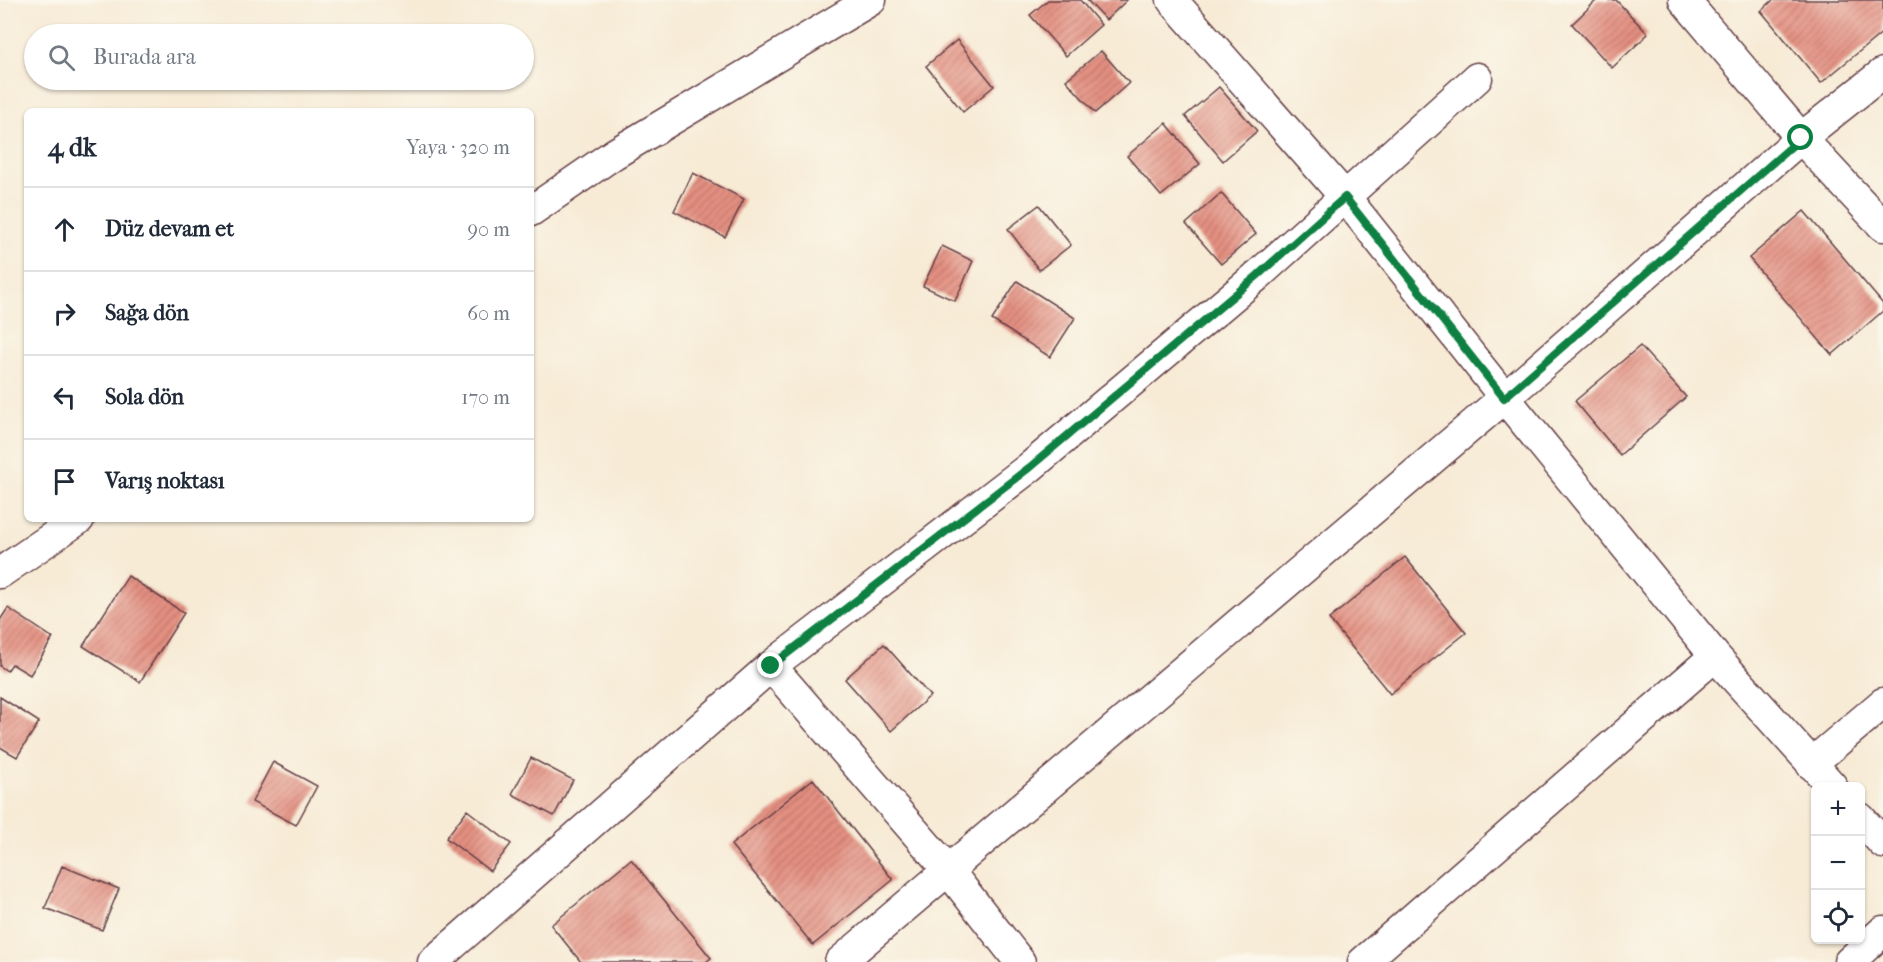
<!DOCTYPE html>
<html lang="tr">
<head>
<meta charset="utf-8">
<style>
  :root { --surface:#fff; --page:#f6f6f7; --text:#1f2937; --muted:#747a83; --line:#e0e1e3 }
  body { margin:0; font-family:"IM FELL French Canon",serif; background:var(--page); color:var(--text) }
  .controls { position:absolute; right:18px; bottom:18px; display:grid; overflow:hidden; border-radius:9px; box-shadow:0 2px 4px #0004 }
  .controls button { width:54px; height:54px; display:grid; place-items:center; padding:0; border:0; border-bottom:2px solid var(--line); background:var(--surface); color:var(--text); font:30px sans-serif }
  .stop { position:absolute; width:18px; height:18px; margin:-14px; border:4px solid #0b8043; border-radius:50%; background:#fff }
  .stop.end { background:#0b8043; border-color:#fff; box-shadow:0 2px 6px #0008 }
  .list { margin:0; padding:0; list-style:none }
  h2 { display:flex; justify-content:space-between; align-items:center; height:78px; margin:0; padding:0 24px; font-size:26px }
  h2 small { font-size:20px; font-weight:400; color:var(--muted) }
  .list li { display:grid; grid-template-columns:39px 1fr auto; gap:18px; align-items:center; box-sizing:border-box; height:84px; padding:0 24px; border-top:2px solid var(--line) }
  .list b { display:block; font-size:22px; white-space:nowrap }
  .list em { font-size:20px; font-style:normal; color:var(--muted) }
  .icon { flex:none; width:33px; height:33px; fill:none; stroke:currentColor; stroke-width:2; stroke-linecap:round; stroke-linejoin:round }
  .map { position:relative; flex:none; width:1883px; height:962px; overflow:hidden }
  .search { position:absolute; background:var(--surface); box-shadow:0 2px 4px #0004; left:24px; top:24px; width:510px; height:66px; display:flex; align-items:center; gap:15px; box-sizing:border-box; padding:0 21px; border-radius:33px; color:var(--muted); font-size:22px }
  .panel { position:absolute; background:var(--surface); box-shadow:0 2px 4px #0004; left:24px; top:108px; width:510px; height:414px; border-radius:9px }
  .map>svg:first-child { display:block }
  .building { fill:url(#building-hatch) }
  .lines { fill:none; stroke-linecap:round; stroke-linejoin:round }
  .minor-casing { stroke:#643e45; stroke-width:33 }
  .minor { stroke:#fff; stroke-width:30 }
  .route { stroke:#0b8043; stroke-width:8 }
</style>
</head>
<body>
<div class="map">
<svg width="1883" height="962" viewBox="0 0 1883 962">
  <defs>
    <pattern id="building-hatch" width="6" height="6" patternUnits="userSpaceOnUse" patternTransform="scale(1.5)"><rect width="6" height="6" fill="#e49081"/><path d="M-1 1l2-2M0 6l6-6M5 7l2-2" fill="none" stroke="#bb756a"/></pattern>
  </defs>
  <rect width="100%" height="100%" fill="#fbf7ec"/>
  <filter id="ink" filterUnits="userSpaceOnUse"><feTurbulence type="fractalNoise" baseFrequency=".0167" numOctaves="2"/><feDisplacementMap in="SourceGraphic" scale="12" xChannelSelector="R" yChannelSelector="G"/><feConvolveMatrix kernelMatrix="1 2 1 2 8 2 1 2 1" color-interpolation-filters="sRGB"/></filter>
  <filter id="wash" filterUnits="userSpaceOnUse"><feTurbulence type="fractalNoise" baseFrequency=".008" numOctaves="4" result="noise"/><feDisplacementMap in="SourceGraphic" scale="24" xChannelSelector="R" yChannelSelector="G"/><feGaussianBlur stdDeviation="1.35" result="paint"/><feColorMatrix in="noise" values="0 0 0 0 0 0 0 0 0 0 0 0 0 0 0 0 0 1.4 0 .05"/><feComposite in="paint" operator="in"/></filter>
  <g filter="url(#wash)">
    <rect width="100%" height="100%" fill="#f7ebd6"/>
    <g id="blocks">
      <!-- building -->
      <path class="building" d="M 1048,0 L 1080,0 L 1101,25 L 1066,56 L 1030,15 Z
        M 1087,0 L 1127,0 L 1106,20 Z
        M 1597,0 L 1616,0 L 1648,34 L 1612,68 L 1572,24 Z
        M 1773,0 L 1883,0 L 1883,32 L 1821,83 L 1761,11 Z
        M 957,40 L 994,86 L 963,112 L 926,66 Z
        M 1101,51 L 1129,83 L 1095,113 L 1066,80 Z
        M 1219,87 L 1257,131 L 1223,161 L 1185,116 Z
        M 1166,123 L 1200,164 L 1161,196 L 1127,156 Z
        M 693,173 L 744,199 L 725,237 L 674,211 Z
        M 1221,193 L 1256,234 L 1221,264 L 1186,224 Z
        M 1039,205 L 1071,245 L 1039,270 L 1008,229 Z
        M 1804,211 L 1883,304 L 1883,311 L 1832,355 L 1749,258 Z
        M 942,246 L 973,261 L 955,301 L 923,286 Z
        M 1017,281 L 1075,318 L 1050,357 L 992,320 Z
        M 1640,346 L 1686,397 L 1620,455 L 1575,401 Z
        M 1405,557 L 1466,633 L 1390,694 L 1329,619 Z
        M 128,576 L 184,613 L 140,682 L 83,646 Z
        M 8,608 L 53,638 L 30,675 L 12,664 L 7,671 L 0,666 L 0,620 Z
        M 884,644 L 930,696 L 891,731 L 845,679 Z
        M 0,697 L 39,722 L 17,757 L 0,747 Z
        M 531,758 L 573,780 L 554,816 L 512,794 Z
        M 273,762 L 317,786 L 296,825 L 252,802 Z
        M 813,779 L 893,880 L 813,945 L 731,845 Z
        M 467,810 L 511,844 L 490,871 L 446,838 Z
        M 631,859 L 711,958 L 706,962 L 581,962 L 551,925 Z
        M 62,866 L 119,889 L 102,930 L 45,908 Z"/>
    </g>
  </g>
  <g filter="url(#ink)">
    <use href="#blocks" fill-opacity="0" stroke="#643e45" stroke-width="1.5"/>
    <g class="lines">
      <!-- minor casing -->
      <g class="minor-casing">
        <path id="minor" d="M 1172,0 L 1345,197 L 1504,397 L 1715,656 L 1832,786
          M 1684,0 L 1801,138 L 1883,226
          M 531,211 L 614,154 L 871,0
          M 0,573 L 79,519
          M 771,666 L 948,870 L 1020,962
          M 1811,764 L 1883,703
          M 1860,818 L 1883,843
          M 433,962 L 771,666 L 1030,467 L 1257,276 L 1477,78
          M 840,962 L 1523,382 L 1801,138 L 1883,73
          M 1363,962 L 1715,656
          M 1849,962 L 1883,931"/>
      </g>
      <!-- minor -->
      <use href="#minor" class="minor"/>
    </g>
  </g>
  <g class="lines" filter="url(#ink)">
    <!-- route -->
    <path class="route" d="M 771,666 L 1030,467 L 1257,276 L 1345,197 L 1504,398 L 1801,138"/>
  </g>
</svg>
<div class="controls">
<button>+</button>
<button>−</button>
<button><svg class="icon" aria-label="locate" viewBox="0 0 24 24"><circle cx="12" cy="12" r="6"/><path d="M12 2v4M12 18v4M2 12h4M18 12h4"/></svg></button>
</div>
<div class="stop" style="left:1801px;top:138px"></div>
<div class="stop end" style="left:771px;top:666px"></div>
<div class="search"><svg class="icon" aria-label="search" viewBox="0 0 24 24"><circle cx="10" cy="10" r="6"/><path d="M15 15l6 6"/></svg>Burada ara</div>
<section class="panel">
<h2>4 dk<small>Yaya · 320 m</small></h2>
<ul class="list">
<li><svg class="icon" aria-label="ahead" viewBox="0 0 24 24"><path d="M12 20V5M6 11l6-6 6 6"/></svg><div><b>Düz devam et</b></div><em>90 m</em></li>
<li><svg class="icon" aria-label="right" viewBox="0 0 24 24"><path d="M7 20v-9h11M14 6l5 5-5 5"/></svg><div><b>Sağa dön</b></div><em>60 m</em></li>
<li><svg class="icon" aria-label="left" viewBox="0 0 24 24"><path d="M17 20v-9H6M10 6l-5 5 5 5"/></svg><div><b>Sola dön</b></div><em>170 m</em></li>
<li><svg class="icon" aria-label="arrive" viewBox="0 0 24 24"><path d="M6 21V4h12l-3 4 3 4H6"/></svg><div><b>Varış noktası</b></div></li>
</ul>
</section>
</div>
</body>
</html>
